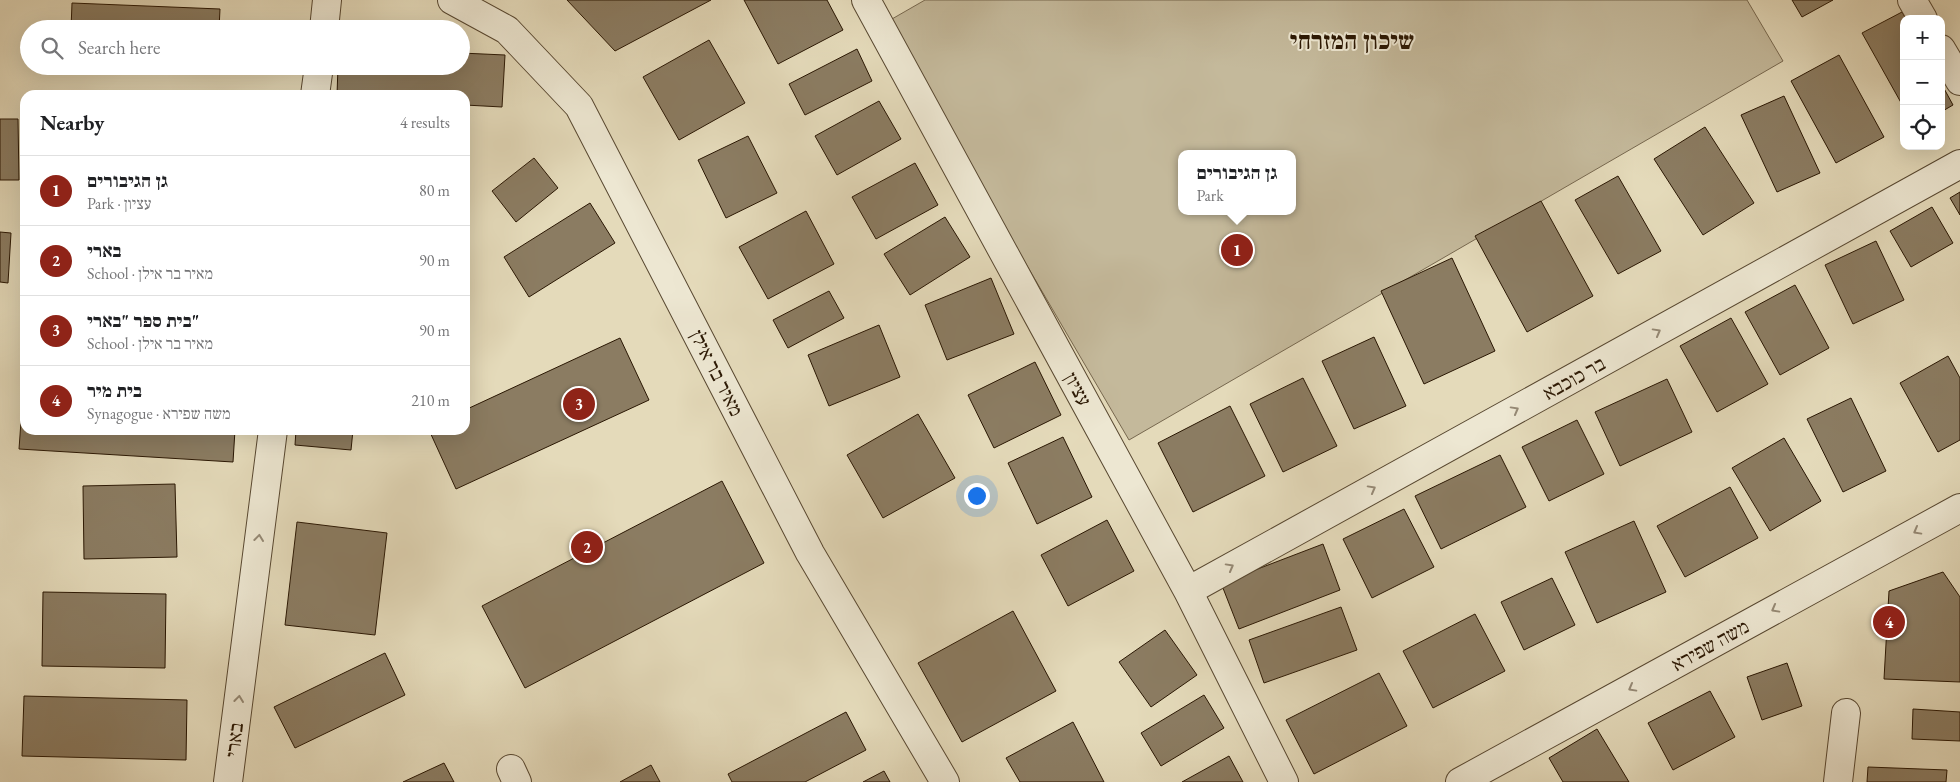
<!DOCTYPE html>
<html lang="en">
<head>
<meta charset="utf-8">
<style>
  :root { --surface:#fff; --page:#f6f6f6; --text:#202124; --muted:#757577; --line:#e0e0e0; --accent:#8f2418 }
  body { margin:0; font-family:"EB Garamond","Frank Ruhl Libre",serif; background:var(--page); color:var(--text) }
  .controls { position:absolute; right:15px; top:15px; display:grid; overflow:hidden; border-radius:10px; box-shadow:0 5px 20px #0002 }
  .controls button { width:45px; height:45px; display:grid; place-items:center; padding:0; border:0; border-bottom:1px solid var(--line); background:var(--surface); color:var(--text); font:25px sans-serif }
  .you { position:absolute; left:976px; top:495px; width:18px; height:18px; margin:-12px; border:4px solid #fff; border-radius:50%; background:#1a73e8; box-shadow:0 0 0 8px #1a73e833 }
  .badge { display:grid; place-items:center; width:32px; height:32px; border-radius:50%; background:var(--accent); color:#fff; font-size:16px; font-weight:700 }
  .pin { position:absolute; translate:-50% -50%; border:2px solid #fff; box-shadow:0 1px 5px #0006 }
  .popup { position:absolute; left:1178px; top:150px; width:118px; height:65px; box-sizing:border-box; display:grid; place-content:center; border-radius:10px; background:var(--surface); filter:drop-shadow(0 1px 4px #0005); font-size:16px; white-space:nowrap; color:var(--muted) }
  .popup b { font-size:19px; color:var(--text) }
  .popup::after { content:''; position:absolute; left:50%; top:100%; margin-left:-10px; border:10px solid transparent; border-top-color:var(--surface) }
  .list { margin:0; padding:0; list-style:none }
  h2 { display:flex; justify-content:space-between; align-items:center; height:65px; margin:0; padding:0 20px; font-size:21px }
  h2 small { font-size:16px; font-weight:400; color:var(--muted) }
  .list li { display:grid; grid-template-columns:32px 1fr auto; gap:15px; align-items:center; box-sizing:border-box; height:70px; padding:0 20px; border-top:1px solid var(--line) }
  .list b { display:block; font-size:19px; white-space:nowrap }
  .list p { margin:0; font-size:16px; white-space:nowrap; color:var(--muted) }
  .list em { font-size:16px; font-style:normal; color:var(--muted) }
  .icon { flex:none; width:28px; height:28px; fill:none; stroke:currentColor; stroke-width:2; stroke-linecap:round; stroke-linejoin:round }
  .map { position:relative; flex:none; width:1960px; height:782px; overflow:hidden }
  .search { position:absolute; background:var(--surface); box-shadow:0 5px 20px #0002; left:20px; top:20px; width:450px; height:55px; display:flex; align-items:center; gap:12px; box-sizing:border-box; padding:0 18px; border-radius:28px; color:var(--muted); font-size:19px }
  .panel { position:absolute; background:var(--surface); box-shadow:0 5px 20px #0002; left:20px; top:90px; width:450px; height:345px; border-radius:15px }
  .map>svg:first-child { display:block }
  .green { fill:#c4b99b; stroke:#77684f; fill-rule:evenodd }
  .building { fill:#8b7c62; stroke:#2a1703 }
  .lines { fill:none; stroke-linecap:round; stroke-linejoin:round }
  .minor-casing { stroke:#584831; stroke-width:30 }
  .tertiary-casing { stroke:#584831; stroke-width:30 }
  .minor { stroke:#ede7d2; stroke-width:28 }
  .tertiary { stroke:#ede7d2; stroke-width:28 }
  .oneway { stroke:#958975 }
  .labels { text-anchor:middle; stroke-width:4; stroke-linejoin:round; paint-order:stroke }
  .street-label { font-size:20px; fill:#2a1703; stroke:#ede7d2 }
  .district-label { font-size:25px; font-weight:bold; fill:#2a1703; stroke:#ede7d2 }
</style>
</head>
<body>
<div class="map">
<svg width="1960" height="782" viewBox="0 0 1960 782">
  <rect width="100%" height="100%" fill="#e4daba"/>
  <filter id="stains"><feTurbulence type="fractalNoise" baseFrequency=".004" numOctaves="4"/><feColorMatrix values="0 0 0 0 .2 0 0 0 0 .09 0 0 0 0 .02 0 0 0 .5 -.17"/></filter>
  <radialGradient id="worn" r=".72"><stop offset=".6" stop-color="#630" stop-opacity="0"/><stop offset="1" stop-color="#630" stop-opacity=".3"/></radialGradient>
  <!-- green -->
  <path class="green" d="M 925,0 L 1747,0 L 1783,61 L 1129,440 L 885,23 ZM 1182,154 L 1292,154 L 1292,211 L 1182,211 Z"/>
  <!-- building -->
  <path class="building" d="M 567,0 L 711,0 L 615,51 Z
    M 744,0 L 827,0 L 843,30 L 778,64 Z
    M 1792,0 L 1833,0 L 1802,17 Z
    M 72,3 L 220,9 L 219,29 L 71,29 Z
    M 1902,12 L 1906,19 L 1904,19 L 1904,108 L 1862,33 Z
    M 709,40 L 745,103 L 679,140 L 643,77 Z
    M 857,49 L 872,81 L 805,115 L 789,84 Z
    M 461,53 L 505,55 L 502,107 L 465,105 L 465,95 L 337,95 L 338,66 L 461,66 Z
    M 1839,55 L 1884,137 L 1836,163 L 1791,81 Z
    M 1941,83 L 1953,105 L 1941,112 Z
    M 1784,96 L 1820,173 L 1777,192 L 1741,115 Z
    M 879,101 L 901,139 L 837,175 L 815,136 Z
    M 0,119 L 18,119 L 19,180 L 0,180 Z
    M 1705,127 L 1754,203 L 1703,235 L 1654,159 Z
    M 748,136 L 777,193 L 726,218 L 698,160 Z
    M 534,158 L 558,188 L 516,222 L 492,191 Z
    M 915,163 L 938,205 L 876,239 L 852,197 Z
    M 1618,176 L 1661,251 L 1618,274 L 1575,200 Z
    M 1960,192 L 1960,215 L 1950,198 Z
    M 1541,201 L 1593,296 L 1527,332 L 1475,236 Z
    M 590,203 L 615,243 L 529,297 L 504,257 Z
    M 1932,207 L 1953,243 L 1911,267 L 1890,231 Z
    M 806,211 L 834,264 L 768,299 L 739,247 Z
    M 945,217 L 970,257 L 910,295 L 884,254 Z
    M 0,232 L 11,233 L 8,283 L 0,282 Z
    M 1876,241 L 1904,300 L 1853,324 L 1825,265 Z
    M 1452,258 L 1495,351 L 1424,384 L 1381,291 Z
    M 991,278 L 1014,334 L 947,360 L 925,305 Z
    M 1795,285 L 1829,348 L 1780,375 L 1745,312 Z
    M 829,291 L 844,318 L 788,348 L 773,320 Z
    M 1731,318 L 1768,384 L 1717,412 L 1680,346 Z
    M 879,325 L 900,377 L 829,406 L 808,355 Z
    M 1374,337 L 1406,406 L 1354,429 L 1322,361 Z
    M 620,338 L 649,400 L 456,489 L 429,430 L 465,430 L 465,410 Z
    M 1948,356 L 1960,378 L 1960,440 L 1938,452 L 1900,383 Z
    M 1035,362 L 1061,415 L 994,448 L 968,395 Z
    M 1303,378 L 1337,446 L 1283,472 L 1250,404 Z
    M 1667,379 L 1692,432 L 1620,466 L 1595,412 Z
    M 24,380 L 25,430 L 235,430 L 233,462 L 19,449 Z
    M 1851,398 L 1886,471 L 1843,492 L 1807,419 Z
    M 1230,406 L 1265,476 L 1193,512 L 1158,443 Z
    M 918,414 L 955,478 L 883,518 L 847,455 Z
    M 1577,420 L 1604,474 L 1549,501 L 1522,447 Z
    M 296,430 L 353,430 L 351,450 L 295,445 Z
    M 1063,437 L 1092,497 L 1037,524 L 1008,463 Z
    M 1784,438 L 1821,501 L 1770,531 L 1732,468 Z
    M 1500,455 L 1526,507 L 1441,549 L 1415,496 Z
    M 722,481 L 764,563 L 525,688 L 482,606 Z
    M 175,484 L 177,557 L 84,559 L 83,486 Z
    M 1730,487 L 1758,538 L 1685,577 L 1657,526 Z
    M 1404,509 L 1434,567 L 1372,598 L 1343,539 Z
    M 1107,520 L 1134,571 L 1068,606 L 1041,555 Z
    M 1634,521 L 1666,592 L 1597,623 L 1565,552 Z
    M 297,522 L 387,533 L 375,635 L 285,625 Z
    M 1323,544 L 1340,590 L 1239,629 L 1221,583 Z
    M 1943,572 L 1960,597 L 1960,682 L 1884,679 L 1889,591 Z
    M 1552,578 L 1575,625 L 1524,650 L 1501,602 Z
    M 43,592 L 166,594 L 165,668 L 42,666 Z
    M 1341,607 L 1357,650 L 1264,683 L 1249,640 Z
    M 1013,611 L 1056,691 L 962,742 L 918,663 Z
    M 1475,614 L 1505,671 L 1433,708 L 1403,651 Z
    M 1165,630 L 1197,675 L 1151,707 L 1119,662 Z
    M 385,653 L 405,695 L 295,748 L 274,707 Z
    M 1787,663 L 1802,706 L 1762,720 L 1747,677 Z
    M 1379,673 L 1407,726 L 1314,774 L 1286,720 Z
    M 1710,691 L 1735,737 L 1673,770 L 1648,723 Z
    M 1204,695 L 1224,728 L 1161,766 L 1141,733 Z
    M 24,696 L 187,700 L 186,760 L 22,756 Z
    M 1913,709 L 1960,712 L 1960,741 L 1912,739 Z
    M 846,712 L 866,750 L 805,782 L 732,782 L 728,774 Z
    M 1073,722 L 1104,782 L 1020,782 L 1006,758 Z
    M 1597,729 L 1629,782 L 1563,782 L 1549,758 Z
    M 1229,756 L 1243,782 L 1182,782 Z
    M 444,763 L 454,782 L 403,782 Z
    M 651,765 L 660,782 L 620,782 Z
    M 1868,767 L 1947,770 L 1946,782 L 1867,782 Z
    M 884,771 L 890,782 L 863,782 Z"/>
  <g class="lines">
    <!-- minor casing -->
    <g class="minor-casing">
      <path id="minor" d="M 452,0 L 507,30 L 579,106 L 810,553 L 945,782
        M 866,0 L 1188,591 L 1284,782
        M 1912,0 L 1923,19
        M 324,29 L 327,0
        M 1941,49 L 1960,81
        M 315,95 L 319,66
        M 1188,591 L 1960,164
        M 511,769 L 517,782
        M 228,782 L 273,430
        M 1838,782 L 1846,713"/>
    </g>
    <!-- tertiary casing -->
    <g class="tertiary-casing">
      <path id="tertiary" d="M 1460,782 L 1960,508"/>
    </g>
    <!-- minor -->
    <use href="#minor" class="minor"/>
    <!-- tertiary -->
    <use href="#tertiary" class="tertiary"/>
  </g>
  <!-- one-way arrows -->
  <defs><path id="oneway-chevron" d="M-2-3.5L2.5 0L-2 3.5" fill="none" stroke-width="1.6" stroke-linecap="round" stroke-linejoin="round" transform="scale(1.25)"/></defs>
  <g class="oneway">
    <use href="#oneway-chevron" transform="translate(1657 332) rotate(-29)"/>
    <use href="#oneway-chevron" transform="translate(1515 410) rotate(-29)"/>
    <use href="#oneway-chevron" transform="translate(1372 489) rotate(-29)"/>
    <use href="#oneway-chevron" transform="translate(1917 531) rotate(151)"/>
    <use href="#oneway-chevron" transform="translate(259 538) rotate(-83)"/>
    <use href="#oneway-chevron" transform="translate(1230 567) rotate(-29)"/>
    <use href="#oneway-chevron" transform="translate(1775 609) rotate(151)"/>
    <use href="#oneway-chevron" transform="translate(1632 688) rotate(151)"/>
    <use href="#oneway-chevron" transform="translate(239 699) rotate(-83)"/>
  </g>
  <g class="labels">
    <!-- street labels -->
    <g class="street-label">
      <text transform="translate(717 373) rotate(63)" y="7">מאיר בר אילן</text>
      <text transform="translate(1574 378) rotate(-29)" y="7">בר כוכבא</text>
      <text transform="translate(1078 389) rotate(61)" y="7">עציון</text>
      <text transform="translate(1710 645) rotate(-29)" y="7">משה שפירא</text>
      <text transform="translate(234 740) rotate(-83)" y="7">בארי</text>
    </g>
    <!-- district labels -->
    <g class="district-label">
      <text x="1352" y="49">שיכון המזרחי</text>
    </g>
  </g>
  <rect width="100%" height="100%" filter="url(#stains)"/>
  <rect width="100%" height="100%" fill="url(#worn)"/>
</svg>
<div class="controls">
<button>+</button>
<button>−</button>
<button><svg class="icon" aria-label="locate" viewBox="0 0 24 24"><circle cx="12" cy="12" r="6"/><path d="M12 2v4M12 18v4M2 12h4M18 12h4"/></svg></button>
</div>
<div class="you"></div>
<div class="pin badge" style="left:1237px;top:250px">1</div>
<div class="popup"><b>גן הגיבורים</b>Park</div>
<div class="pin badge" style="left:587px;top:547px">2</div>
<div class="pin badge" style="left:579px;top:404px">3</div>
<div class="pin badge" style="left:1889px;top:622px">4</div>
<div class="search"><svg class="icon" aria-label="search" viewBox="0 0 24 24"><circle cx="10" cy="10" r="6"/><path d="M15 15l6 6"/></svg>Search here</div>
<section class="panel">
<h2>Nearby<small>4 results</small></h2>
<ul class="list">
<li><span class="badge">1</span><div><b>גן הגיבורים</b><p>Park · עציון</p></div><em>80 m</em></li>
<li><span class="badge">2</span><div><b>בארי</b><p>School · מאיר בר אילן</p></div><em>90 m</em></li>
<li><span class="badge">3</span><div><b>בית ספר &quot;בארי&quot;</b><p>School · מאיר בר אילן</p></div><em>90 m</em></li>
<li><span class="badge">4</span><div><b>בית מיר</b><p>Synagogue · משה שפירא</p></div><em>210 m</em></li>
</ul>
</section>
</div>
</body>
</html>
